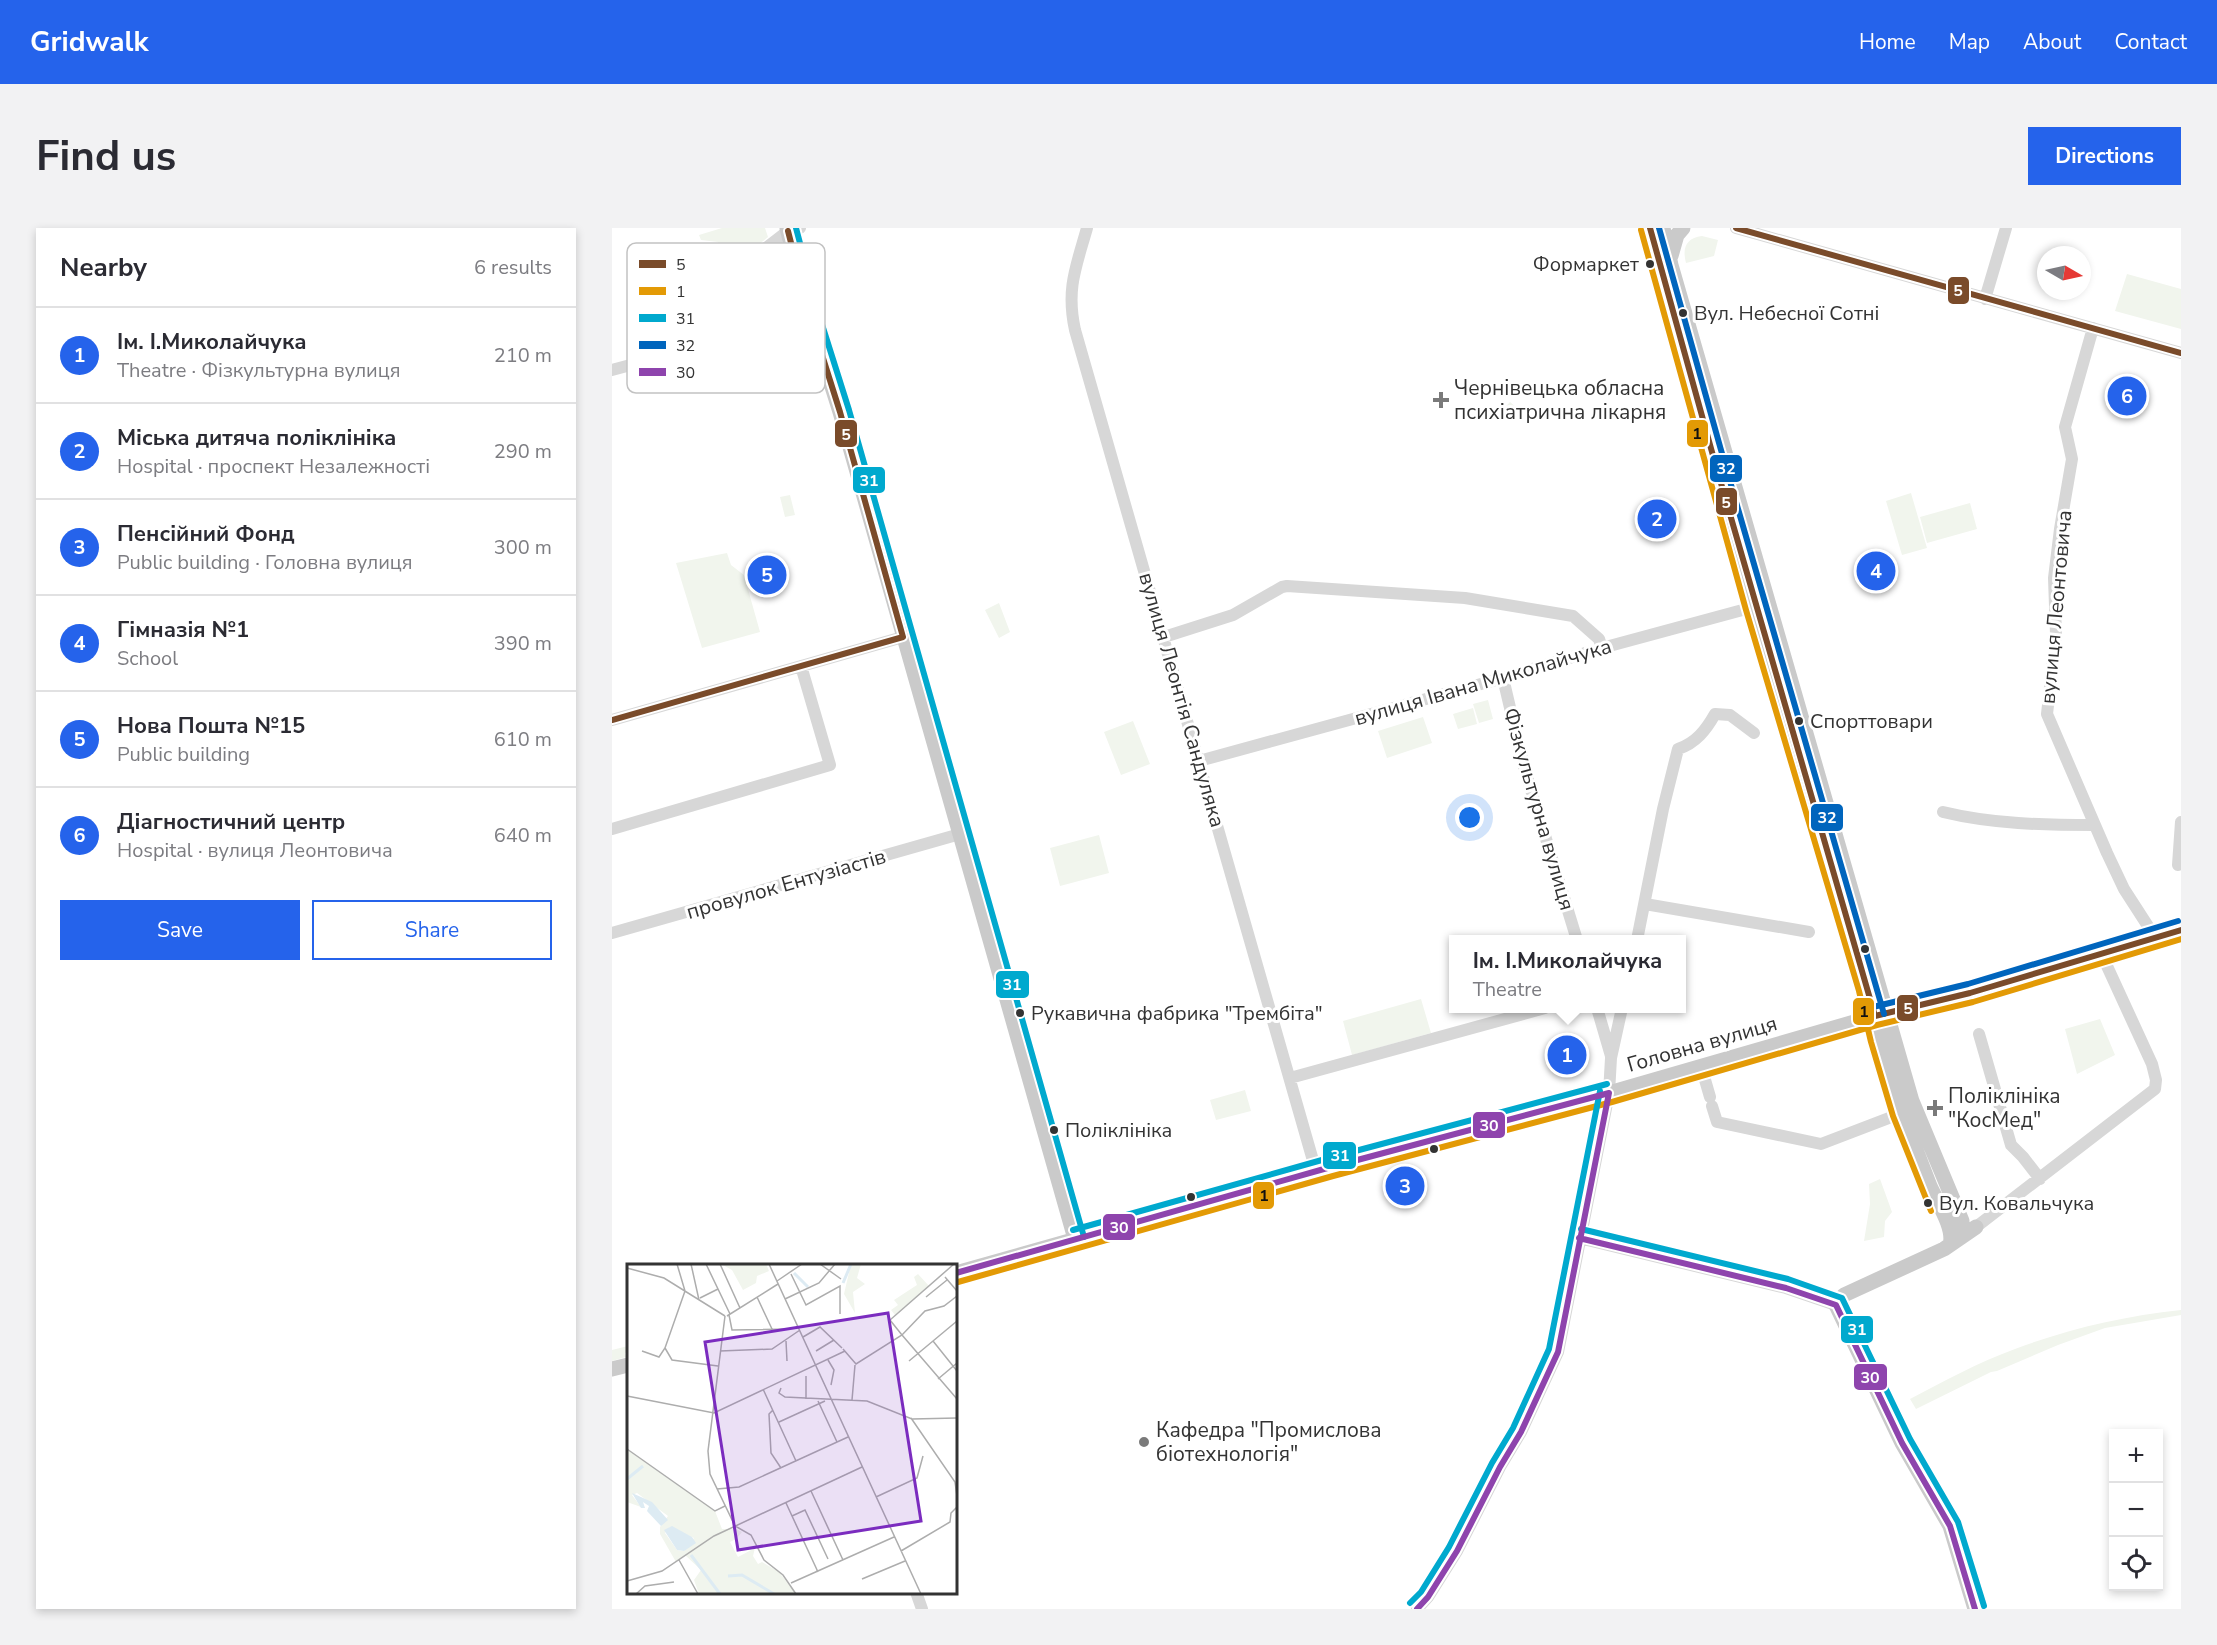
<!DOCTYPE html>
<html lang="en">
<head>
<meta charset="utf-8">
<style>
  :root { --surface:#fff; --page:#f2f2f3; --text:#2b2b33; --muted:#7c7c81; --line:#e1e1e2; --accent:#2563eb }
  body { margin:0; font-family:"Nunito Sans",sans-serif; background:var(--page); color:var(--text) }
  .controls { position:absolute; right:18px; bottom:18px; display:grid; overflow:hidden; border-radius:0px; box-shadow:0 3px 9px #0003 }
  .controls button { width:54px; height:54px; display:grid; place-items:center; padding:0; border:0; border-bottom:2px solid var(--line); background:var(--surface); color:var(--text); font:30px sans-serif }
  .compass { position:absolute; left:1425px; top:18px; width:54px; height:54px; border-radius:50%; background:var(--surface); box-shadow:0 3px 9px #0003; rotate:99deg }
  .you { position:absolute; left:858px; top:590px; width:21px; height:21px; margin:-15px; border:4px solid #fff; border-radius:50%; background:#1a73e8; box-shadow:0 0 0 9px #1a73e833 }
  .badge { display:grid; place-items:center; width:39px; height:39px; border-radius:50%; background:var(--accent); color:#fff; font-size:20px; font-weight:700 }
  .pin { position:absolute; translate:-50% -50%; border:3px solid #fff; box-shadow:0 2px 6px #0006 }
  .popup { position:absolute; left:837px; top:707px; width:237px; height:78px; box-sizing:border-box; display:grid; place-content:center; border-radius:0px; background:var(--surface); filter:drop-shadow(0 2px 4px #0005); font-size:20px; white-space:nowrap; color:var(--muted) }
  .popup b { font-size:22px; color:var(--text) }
  .popup::after { content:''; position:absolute; left:50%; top:100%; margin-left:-12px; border:12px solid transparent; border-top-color:var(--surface) }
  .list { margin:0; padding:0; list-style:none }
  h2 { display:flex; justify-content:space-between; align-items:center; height:78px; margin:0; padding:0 24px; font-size:26px }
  h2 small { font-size:20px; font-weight:400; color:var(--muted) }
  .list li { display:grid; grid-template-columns:39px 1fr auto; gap:18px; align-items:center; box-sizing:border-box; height:96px; padding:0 24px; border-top:2px solid var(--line) }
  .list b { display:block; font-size:22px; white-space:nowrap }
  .list p { margin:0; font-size:20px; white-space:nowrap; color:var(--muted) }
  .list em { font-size:20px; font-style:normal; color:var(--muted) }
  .actions { display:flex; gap:12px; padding:18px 24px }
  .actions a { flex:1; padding:14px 0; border:2px solid var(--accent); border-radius:0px; text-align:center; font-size:21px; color:var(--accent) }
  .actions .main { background:var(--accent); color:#fff }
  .icon { flex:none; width:33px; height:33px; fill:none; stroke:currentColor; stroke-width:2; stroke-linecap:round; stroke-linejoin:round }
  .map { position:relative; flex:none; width:1569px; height:1381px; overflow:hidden; border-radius:0px }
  header { display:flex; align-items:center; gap:36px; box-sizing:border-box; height:84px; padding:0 30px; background:var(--accent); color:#fff }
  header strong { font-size:28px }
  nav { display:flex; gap:33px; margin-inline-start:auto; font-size:21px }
  .intro { display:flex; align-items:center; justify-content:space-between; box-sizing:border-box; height:144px; padding:0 36px }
  h1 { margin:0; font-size:42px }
  .button { padding:15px 27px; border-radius:0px; background:var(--accent); color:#fff; font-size:21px; font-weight:700 }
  main { display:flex; gap:36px; padding:0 36px }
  aside { flex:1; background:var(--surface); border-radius:0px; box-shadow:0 3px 9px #0003 }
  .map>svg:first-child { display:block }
  .green { fill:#f1f5ed }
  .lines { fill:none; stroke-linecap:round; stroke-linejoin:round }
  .minor { stroke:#d7d7d7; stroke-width:12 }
  .major { stroke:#cacaca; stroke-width:15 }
  .bus-1-casing { stroke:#fff; stroke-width:10 }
  .bus-2-casing { stroke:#fff; stroke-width:10 }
  .bus-3-casing { stroke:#fff; stroke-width:10 }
  .bus-4-casing { stroke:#fff; stroke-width:10 }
  .bus-5-casing { stroke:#fff; stroke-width:10 }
  .bus-1 { stroke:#7a4b2a; stroke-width:6 }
  .bus-2 { stroke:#e39a05; stroke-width:6 }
  .bus-3 { stroke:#00a9ce; stroke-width:6 }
  .bus-4 { stroke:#0065bd; stroke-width:6 }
  .bus-5 { stroke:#8e44ad; stroke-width:6 }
  .bus-dot { fill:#333; stroke:#fff; stroke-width:2 }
  .poi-dot { fill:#7a7a7a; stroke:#fff; stroke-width:2 }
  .labels { text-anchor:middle; stroke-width:6; stroke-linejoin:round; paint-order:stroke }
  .bus-label { font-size:20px; fill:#333; stroke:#fff; text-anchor:start }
  .poi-label { font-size:21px; fill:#333; stroke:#fff; text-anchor:start }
  .street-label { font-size:21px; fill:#333; stroke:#fff }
  .inset-river { fill:none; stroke:#ddebf3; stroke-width:3 }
  .inset-road { fill:none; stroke:#adadad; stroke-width:1.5 }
  .view { fill:#7b2cbf; fill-opacity:0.15; stroke:#7b2cbf; stroke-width:3 }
  .inset-edge { fill:none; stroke:#333; stroke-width:3 }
  .key { fill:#fff; stroke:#c2c2c2; stroke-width:1.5 }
  .key-label { font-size:16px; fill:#333 }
  .line-badge { stroke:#fff; stroke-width:2 }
  .badge-label { font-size:16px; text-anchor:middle; font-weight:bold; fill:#fff }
  .pale-badge-label { font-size:16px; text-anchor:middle; font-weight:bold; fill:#111 }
</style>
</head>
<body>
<header>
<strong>Gridwalk</strong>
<nav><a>Home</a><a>Map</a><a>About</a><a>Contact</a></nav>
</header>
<div class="intro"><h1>Find us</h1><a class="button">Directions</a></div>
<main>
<aside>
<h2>Nearby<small>6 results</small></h2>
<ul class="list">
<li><span class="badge">1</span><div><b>Ім. І.Миколайчука</b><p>Theatre · Фізкультурна вулиця</p></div><em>210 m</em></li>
<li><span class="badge">2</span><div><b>Міська дитяча поліклініка</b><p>Hospital · проспект Незалежності</p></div><em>290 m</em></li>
<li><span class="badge">3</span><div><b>Пенсійний Фонд</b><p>Public building · Головна вулиця</p></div><em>300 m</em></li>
<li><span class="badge">4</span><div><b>Гімназія №1</b><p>School</p></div><em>390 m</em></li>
<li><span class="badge">5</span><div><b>Нова Пошта №15</b><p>Public building</p></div><em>610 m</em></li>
<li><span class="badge">6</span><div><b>Діагностичний центр</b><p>Hospital · вулиця Леонтовича</p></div><em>640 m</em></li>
</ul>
<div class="actions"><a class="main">Save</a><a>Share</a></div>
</aside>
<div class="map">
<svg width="1569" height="1381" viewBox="0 0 1569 1381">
  <rect width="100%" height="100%" fill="#fff"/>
  <!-- green -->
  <path class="green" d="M 110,0 L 153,0 L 156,9 L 145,18 L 130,50 L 127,46 L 119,49 L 111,36 L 113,21 L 105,19 L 106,14 L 89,12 L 87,7 Z
    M 1090,8 L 1106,12 L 1102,28 L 1074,35 C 1070,20 1074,10 1090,8 Z
    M 160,20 L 179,86 L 134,98 L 124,95 L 124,88 L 144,41 Z
    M 166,31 L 175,35 L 189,86 L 183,90 Z
    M 1515,46 L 1569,61 L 1569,101 L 1503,83 Z
    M 898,174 L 905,180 L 893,193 L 886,186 Z
    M 1299,265 L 1315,320 L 1290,327 L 1274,273 Z
    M 178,267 L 183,287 L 173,289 L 168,269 Z
    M 1358,275 L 1365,301 L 1315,315 L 1308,289 Z
    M 115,325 L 119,337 L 132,347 L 148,404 L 90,420 L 64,335 Z
    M 387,375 L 398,404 L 387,410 L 373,382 Z
    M 876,472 L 881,491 L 867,495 L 861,476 Z
    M 861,480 L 865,496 L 846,501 L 841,486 Z
    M 811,489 L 820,515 L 775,530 L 766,503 Z
    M 521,493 L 538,536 L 509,547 L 492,504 Z
    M 487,607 L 497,645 L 448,658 L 438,620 Z
    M 809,771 L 819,805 L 740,827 L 731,793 Z
    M 1488,791 L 1503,827 L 1465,846 L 1453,801 Z
    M 633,862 L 639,883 L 604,892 L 598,872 Z
    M 1268,951 L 1280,984 L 1273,993 L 1272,1009 L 1252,1013 L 1258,976 L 1257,956 Z
    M 1569,1082 L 1569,1087 L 1493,1100 L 1446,1117 L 1385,1143 L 1379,1144 L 1304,1181 L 1298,1171 C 1332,1153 1367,1134 1403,1121 C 1456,1101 1512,1088 1569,1082 Z
    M 16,1118 L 16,1124 L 13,1125 L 14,1129 L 0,1133 L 0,1122 Z"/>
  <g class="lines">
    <!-- minor -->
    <path class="minor" d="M 475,0 C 464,39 454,61 463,102 L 704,943
      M 1124,0 L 1569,125
      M 1373,71 L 1394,0
      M 1481,100 L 1453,199 L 1460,231 L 1448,301 L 1442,350 L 1444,406 L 1435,486 L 1495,625 L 1512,661 L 1543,709
      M 0,142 L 97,116 L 118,88 L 149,24 L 176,3 L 188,0
      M 552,409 L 621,387 L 670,359 L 675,358 L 853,370 L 961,388 L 987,411 L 990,420
      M 891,450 L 912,539 L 965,712
      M 0,492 L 291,409
      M 587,533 L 891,450 L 990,420 L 1149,377
      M 1331,584 C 1380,596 1432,597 1482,597
      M 0,601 L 218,537 L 189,438
      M 1566,637 L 1569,594
      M 1033,676 L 1197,704
      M 0,705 L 348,606
      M 1025,712 L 1051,581 L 1066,521 C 1084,515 1094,502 1103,486 L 1118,487 L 1142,505
      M 985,780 L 999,828
      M 1367,806 L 1399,917 L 1411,929 L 1428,951
      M 1089,838 L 1098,869
      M 678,850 L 933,780
      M 1100,878 L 1105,894 L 1209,916 L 1290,885
      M 1364,999 L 1543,861 L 1544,852 L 1540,836 L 1489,725
      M 967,1010 L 1174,1060 L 1224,1077
      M 304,1364 L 310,1381
      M 805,1381 L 816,1369 L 845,1323 L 888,1239 L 909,1204 L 946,1124 L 997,865 L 999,830 L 1010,780"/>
    <!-- major -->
    <path class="major" d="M 175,0 L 198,89 L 228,184 L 463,1011
      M 1038,0 L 1143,379 L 1256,761 C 1272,829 1292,894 1318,958 C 1325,974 1343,1000 1338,1017
      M 1051,0 L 1059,37 L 1300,873 L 1350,993 L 1350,1008
      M 1059,28 L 1065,7 L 1071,0
      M 344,1045 L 719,939 L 997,865 L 1263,788 L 1358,765 L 1569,702
      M 0,1141 L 16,1137
      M 1363,1381 L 1338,1298 L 1290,1215 L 1224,1077 L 1232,1067 L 1332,1021 L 1364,999"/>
    <!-- bus-1 casing -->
    <g class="bus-1-casing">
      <path id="bus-1" d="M 1038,0 L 1100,224 L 1263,788 L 1358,765 L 1569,702
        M 1124,0 L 1569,125
        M 176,3 L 198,89 L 228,184 L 291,409
        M 0,492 L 291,409"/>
    </g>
    <!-- bus-2 casing -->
    <g class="bus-2-casing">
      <path id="bus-2" d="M 1029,2 L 1134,382 L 1247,763 L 1259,814 L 1281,888 L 1319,983
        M 346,1054 L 721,948 L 1000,874 L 1265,797 L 1361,774 L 1569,711"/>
    </g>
    <!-- bus-3 casing -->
    <g class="bus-3-casing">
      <path id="bus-3" d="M 184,0 L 207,87 L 237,182 L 472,1009
        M 969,1001 L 1176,1051 L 1230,1070 L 1298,1211 L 1346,1294 L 1372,1378
        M 461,1002 L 717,930 L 995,856
        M 798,1375 L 809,1364 L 837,1319 L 880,1235 L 901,1200 L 937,1121 L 988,863"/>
    </g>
    <!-- bus-4 casing -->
    <g class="bus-4-casing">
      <path id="bus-4" d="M 1047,0 L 1109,222 L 1272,786
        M 1261,779 L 1356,756 L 1566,693"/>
    </g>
    <!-- bus-5 casing -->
    <g class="bus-5-casing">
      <path id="bus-5" d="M 967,1010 L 1174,1060 L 1224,1077 L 1290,1215 L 1338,1298 L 1363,1381
        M 344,1045 L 719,939 L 997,865
        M 805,1381 L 816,1369 L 845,1323 L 888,1239 L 909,1204 L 946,1124 L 997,865"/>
    </g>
    <!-- bus-1 -->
    <use href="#bus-1" class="bus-1"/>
    <!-- bus-2 -->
    <use href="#bus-2" class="bus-2"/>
    <!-- bus-3 -->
    <use href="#bus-3" class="bus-3"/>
    <!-- bus-4 -->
    <use href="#bus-4" class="bus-4"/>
    <!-- bus-5 -->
    <use href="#bus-5" class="bus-5"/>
  </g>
  <!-- markers -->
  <g class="bus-dot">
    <circle cx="1038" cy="36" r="5"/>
    <circle cx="1071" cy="85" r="5"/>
    <circle cx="1187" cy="493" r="5"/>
    <circle cx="1253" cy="721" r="5"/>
    <circle cx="408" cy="785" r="5"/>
    <circle cx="442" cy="902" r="5"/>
    <circle cx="822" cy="921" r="5"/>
    <circle cx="579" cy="969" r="5"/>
    <circle cx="1316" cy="975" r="5"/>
  </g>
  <g class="poi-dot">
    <path d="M826 163h6v6h6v6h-6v6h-6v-6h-6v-6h6z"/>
    <path d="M1320 871h6v6h6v6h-6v6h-6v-6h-6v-6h6z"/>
    <circle cx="532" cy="1214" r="6"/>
  </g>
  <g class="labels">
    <!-- bus labels -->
    <g class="bus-label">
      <text x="1027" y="43" text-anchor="end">Формаркет</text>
      <text x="1082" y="92">Вул. Небесної Сотні</text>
      <text x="1198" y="500">Спорттовари</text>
      <text x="419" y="792">Рукавична фабрика "Трембіта"</text>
      <text x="453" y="909">Поліклініка</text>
      <text x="1327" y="982">Вул. Ковальчука</text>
    </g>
    <!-- poi labels -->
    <g class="poi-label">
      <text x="842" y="167">Чернівецька обласна<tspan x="842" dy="24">психіатрична лікарня</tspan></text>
      <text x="1336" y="875">Поліклініка<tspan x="1336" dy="24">"КосМед"</tspan></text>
      <text x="544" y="1209">Кафедра "Промислова<tspan x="544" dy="24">біотехнологія"</tspan></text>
    </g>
    <!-- street labels -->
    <g class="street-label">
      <text transform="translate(1444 379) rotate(-85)" y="7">вулиця Леонтовича</text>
      <text transform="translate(871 454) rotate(-16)" y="7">вулиця Івана Миколайчука</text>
      <text transform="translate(570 472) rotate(74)" y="7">вулиця Леонтія Сандуляка</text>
      <text transform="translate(927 581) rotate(74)" y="7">Фізкультурна вулиця</text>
      <text transform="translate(174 656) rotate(-16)" y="7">провулок Ентузіастів</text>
      <text transform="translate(1090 816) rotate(-16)" y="7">Головна вулиця</text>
    </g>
  </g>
  <!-- overview -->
  <g transform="translate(15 1036)">
    <rect width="330" height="330" fill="#fff"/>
    <path d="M 94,0 L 139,0 L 142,7 L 130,12 L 129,19 L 116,26 L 105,6 ZM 224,0 L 234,0 L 230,14 L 238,20 L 226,28 L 228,49 L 217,30 ZM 291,10 L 302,22 L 268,51 L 264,46 L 271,41 L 267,36 L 290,21 L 287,13 ZM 0,185 L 88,247 L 95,265 L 109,265 L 115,268 L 110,274 L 105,267 L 109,275 L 103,278 L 111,293 L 128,284 L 126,292 L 131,300 L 135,298 L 152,308 L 169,330 L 72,330 L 67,316 L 74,306 L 58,291 L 49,298 L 33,270 L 33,263 L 41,252 L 10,229 L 5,231 L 14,243 L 0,238 ZM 43,263 L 67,274 L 57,287 L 50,286 L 38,269 Z" fill="#f1f5ed" fill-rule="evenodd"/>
    <path d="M 5,229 L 25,238 L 41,256 L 34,262 L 20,247 L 22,242 L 16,238 L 18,244 L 14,244 ZM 45,262 L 65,273 L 69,279 L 57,287 L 50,286 L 37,266 Z" fill="#ddebf3"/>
    <path class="inset-river" d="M 167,9 L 181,23M 216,19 L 224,0M 0,215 L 16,202M 64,291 L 93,330M 101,312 L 115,311 L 147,330"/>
    <path class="inset-road" d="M 64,0 L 72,36M 79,0 L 103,50M 93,0 L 113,44M 142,0 L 294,330M 193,0 L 214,15M 0,4 L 37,14 L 98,52M 164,10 L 179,41 L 213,22 L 213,50M 318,13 L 330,27M 150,17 L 175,0M 130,33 L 145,65M 299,33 L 320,16M 73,34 L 91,25M 158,35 L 192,19 L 208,0M 102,51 L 105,66 L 163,65M 98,52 L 81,187 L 83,210 L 108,262 L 124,271 L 137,296 L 156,311 L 169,330M 100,52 L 151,20M 275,71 L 263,56 L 327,0M 275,71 L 330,135M 176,73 L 193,63 L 215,84M 159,77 L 160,97M 306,77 L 330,107M 38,84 L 45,96 L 91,102M 216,85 L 229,100 L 275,71 L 298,47 L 317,42 L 330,32M 15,87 L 32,93 L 38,84 L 58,27 L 50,0M 93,87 L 145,85 L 173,66M 189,87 L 207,76M 201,96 L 207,106 L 204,121M 282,97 L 330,57M 311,115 L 330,99M 154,124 L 152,129 L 158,133 L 240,137 L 285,155 L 330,154M 136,125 L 169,197M 0,132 L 87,149 L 218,87M 179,135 L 179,112M 225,136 L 228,101M 191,137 L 210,178M 146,146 L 142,150 L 144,189 L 154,204M 284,154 L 328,218 L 330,232M 152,158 L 198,137M 0,185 L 88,247 L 98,242M 90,225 L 112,223 L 221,173M 184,227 L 216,296M 249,233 L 290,214 L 296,192M 159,239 L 191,308M 165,252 L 178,246 L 201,295M 274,287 L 323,258 L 324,249 L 330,243M 52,296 L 71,330M 235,315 L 278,297M 0,317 L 35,307 L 87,272 L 235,203M 164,319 L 267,273M 9,330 L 18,322 L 47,318"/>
    <path class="view" d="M 261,49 L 294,257 L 111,286 L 78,78 Z"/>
    <rect width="330" height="330" class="inset-edge"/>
  </g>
  <!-- legend -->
  <rect x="15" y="15" width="198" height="150" rx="9" class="key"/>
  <rect x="27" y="32" width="27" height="8" fill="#7a4b2a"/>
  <rect x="27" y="59" width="27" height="8" fill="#e39a05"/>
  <rect x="27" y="86" width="27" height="8" fill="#00a9ce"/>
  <rect x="27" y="113" width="27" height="8" fill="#0065bd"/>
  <rect x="27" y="140" width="27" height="8" fill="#8e44ad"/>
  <g class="key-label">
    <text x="64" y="42">5</text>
    <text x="64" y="69">1</text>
    <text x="64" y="96">31</text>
    <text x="64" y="123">32</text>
    <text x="64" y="150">30</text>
  </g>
  <g class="line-badge">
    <rect x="1335" y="48" width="23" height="29" rx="6" fill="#7a4b2a"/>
    <rect x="1074" y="191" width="23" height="29" rx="6" fill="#e39a05"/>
    <rect x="222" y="191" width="24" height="29" rx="6" fill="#7a4b2a"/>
    <rect x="1097" y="226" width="34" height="29" rx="6" fill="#0065bd"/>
    <rect x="240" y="238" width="34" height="28" rx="6" fill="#00a9ce"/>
    <rect x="1103" y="259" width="23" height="29" rx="6" fill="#7a4b2a"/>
    <rect x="1198" y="575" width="34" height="29" rx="6" fill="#0065bd"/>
    <rect x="383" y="742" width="35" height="29" rx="6" fill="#00a9ce"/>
    <rect x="1284" y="766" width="23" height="28" rx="6" fill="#7a4b2a"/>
    <rect x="1240" y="769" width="23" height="29" rx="6" fill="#e39a05"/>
    <rect x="860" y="883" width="34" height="28" rx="6" fill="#8e44ad"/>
    <rect x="710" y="913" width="35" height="29" rx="6" fill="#00a9ce"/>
    <rect x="640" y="953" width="23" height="29" rx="6" fill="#e39a05"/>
    <rect x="490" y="985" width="34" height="28" rx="6" fill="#8e44ad"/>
    <rect x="1228" y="1087" width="34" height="29" rx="6" fill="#00a9ce"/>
    <rect x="1241" y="1135" width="35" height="28" rx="6" fill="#8e44ad"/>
  </g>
  <g class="badge-label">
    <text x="1346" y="68">5</text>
    <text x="234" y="212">5</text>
    <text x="1114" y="246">32</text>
    <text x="257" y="258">31</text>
    <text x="1114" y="280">5</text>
    <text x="1215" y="595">32</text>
    <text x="400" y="762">31</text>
    <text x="1296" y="786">5</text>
    <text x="877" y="903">30</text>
    <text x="728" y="933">31</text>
    <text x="507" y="1005">30</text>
    <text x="1245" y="1107">31</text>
    <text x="1258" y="1155">30</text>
  </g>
  <g class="pale-badge-label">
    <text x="1085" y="211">1</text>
    <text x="1252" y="789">1</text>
    <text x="652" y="973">1</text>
  </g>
</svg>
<div class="controls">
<button>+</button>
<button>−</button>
<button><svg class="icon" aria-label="locate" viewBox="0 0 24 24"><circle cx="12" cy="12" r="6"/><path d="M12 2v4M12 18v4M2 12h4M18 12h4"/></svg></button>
</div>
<svg class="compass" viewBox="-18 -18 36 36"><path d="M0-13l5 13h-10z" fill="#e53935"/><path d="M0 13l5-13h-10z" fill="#7c7c81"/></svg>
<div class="you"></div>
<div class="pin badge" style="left:955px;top:827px">1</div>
<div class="popup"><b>Ім. І.Миколайчука</b>Theatre</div>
<div class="pin badge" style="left:1045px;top:291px">2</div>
<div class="pin badge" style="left:793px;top:958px">3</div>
<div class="pin badge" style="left:1264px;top:343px">4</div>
<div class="pin badge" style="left:155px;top:347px">5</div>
<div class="pin badge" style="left:1515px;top:168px">6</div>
</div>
</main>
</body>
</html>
